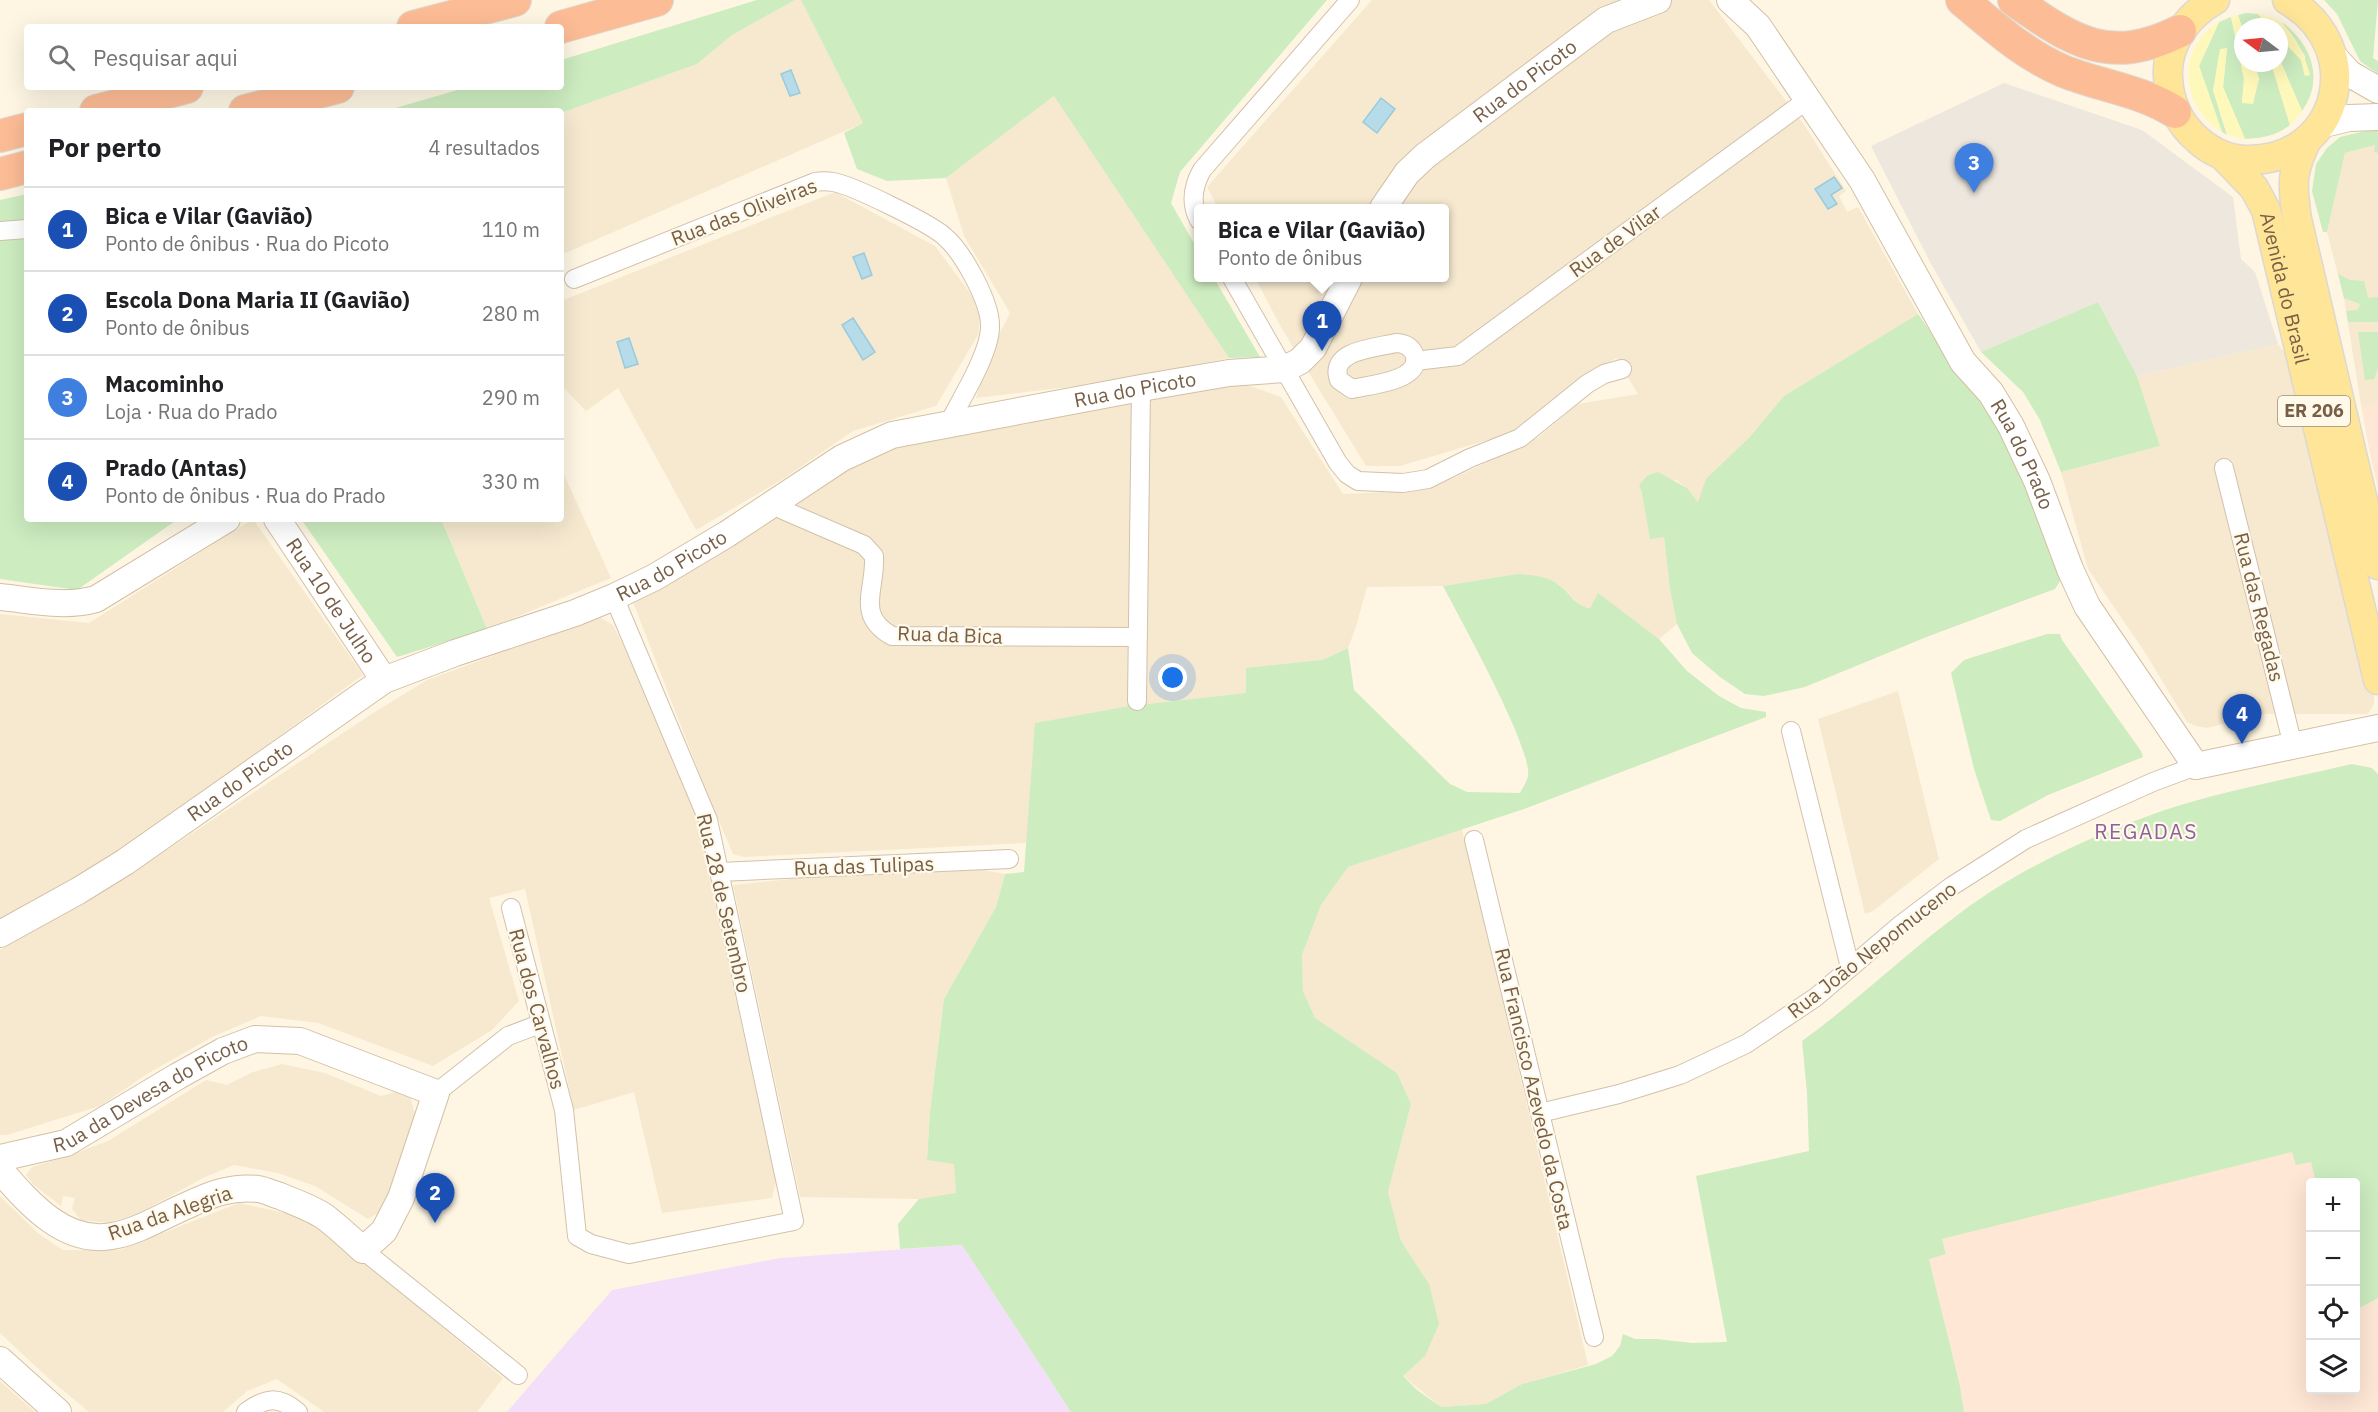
<!DOCTYPE html>
<html lang="pt">
<head>
<meta charset="utf-8">
<style>
  :root { --surface:#fff; --page:#f2f2f2; --text:#202124; --muted:#757577; --line:#e0e0e0; --accent:#b45309 }
  body { margin:0; font-family:"IBM Plex Sans",sans-serif; background:var(--page); color:var(--text) }
  .controls { position:absolute; right:18px; bottom:18px; display:grid; overflow:hidden; border-radius:6px; box-shadow:0 6px 24px #0002 }
  .controls button { width:54px; height:54px; display:grid; place-items:center; padding:0; border:0; border-bottom:2px solid var(--line); background:var(--surface); color:var(--text); font:30px sans-serif }
  .compass { position:absolute; left:2234px; top:18px; width:54px; height:54px; border-radius:50%; background:var(--surface); box-shadow:0 6px 24px #0002; rotate:286deg }
  .you { position:absolute; left:1173px; top:678px; width:21px; height:21px; margin:-15px; border:4px solid #fff; border-radius:50%; background:#1a73e8; box-shadow:0 0 0 9px #1a73e833 }
  .badge { display:grid; place-items:center; width:39px; height:39px; border-radius:50%; background:var(--accent); color:#fff; font-size:20px; font-weight:700 }
  .pin { position:absolute; translate:-50% -50px; filter:drop-shadow(0 2px 3px #0008) }
  .pin::after { content:''; position:absolute; top:32px; width:21px; height:18px; background:inherit; clip-path:polygon(0 0,100% 0,50% 100%) }
  .popup { position:absolute; left:1194px; top:204px; width:255px; height:78px; box-sizing:border-box; display:grid; place-content:center; border-radius:6px; background:var(--surface); filter:drop-shadow(0 2px 4px #0005); font-size:20px; white-space:nowrap; color:var(--muted) }
  .popup b { font-size:22px; color:var(--text) }
  .popup::after { content:''; position:absolute; left:50%; top:100%; margin-left:-12px; border:12px solid transparent; border-top-color:var(--surface) }
  .list { margin:0; padding:0; list-style:none }
  h2 { display:flex; justify-content:space-between; align-items:center; height:78px; margin:0; padding:0 24px; font-size:26px }
  h2 small { font-size:20px; font-weight:400; color:var(--muted) }
  .list li { display:grid; grid-template-columns:39px 1fr auto; gap:18px; align-items:center; box-sizing:border-box; height:84px; padding:0 24px; border-top:2px solid var(--line) }
  .list b { display:block; font-size:22px; white-space:nowrap }
  .list p { margin:0; font-size:20px; white-space:nowrap; color:var(--muted) }
  .list em { font-size:20px; font-style:normal; color:var(--muted) }
  .icon { flex:none; width:33px; height:33px; fill:none; stroke:currentColor; stroke-width:2; stroke-linecap:round; stroke-linejoin:round }
  .map { position:relative; flex:none; width:2378px; height:1412px; overflow:hidden }
  .search { position:absolute; background:var(--surface); box-shadow:0 6px 24px #0002; left:24px; top:24px; width:540px; height:66px; display:flex; align-items:center; gap:15px; box-sizing:border-box; padding:0 21px; border-radius:6px; color:var(--muted); font-size:22px }
  .panel { position:absolute; background:var(--surface); box-shadow:0 6px 24px #0002; left:24px; top:108px; width:540px; height:414px; border-radius:6px }
  .map>svg:first-child { display:block }
  .residential { fill:#f6e9d0 }
  .commercial { fill:#ffe7d5 }
  .industrial { fill:#ede7de }
  .education { fill:#f3dffa }
  .green { fill:#cdecc0 }
  .sand { fill:#fff8bb }
  .water { fill:#b6dbe9; stroke:#9bcadb; stroke-width:1.5 }
  .lines { fill:none; stroke-linecap:round; stroke-linejoin:round }
  .street-casing { stroke:#d2c1ab; stroke-width:20 }
  .secondary-casing { stroke:#d3c0a5; stroke-width:28 }
  .primary-casing { stroke:#ded8d3; stroke-width:31 }
  .highway-casing { stroke:#ded8d3; stroke-width:34 }
  .street { stroke:#fff; stroke-width:18 }
  .secondary { stroke:#fff; stroke-width:26 }
  .primary { stroke:#ffe598; stroke-width:28 }
  .highway { stroke:#fcbc95; stroke-width:32 }
  .labels { text-anchor:middle; stroke-width:4.5; stroke-linejoin:round; paint-order:stroke }
  .shield { fill:#fff9ea; stroke:#a08c78; stroke-width:1.5 }
  .shield-label { font-size:18px; font-weight:bold; fill:#775e47 }
  .street-label { font-size:20px; fill:#775e47; stroke:#fff9ea }
  .neighbourhood-label { font-size:21px; letter-spacing:1.5px; fill:#8f629b; stroke:#fff9ea }
</style>
</head>
<body>
<div class="map">
<svg width="2378" height="1412" viewBox="0 0 2378 1412">
  <rect width="100%" height="100%" fill="#fef6e3"/>
  <!-- residential -->
  <path class="residential" d="M 795,0 L 801,0 L 863,123 L 561,255 L 561,113 L 697,64 L 732,35 Z
    M 1372,0 L 1709,0 L 1803,123 L 1846,191 L 1839,196 L 1847,212 L 1858,207 L 1918,314 L 1784,396 L 1698,502 L 1687,488 L 1676,480 L 1640,489 L 1664,537 L 1670,589 L 1677,624 L 1659,639 L 1598,594 L 1590,608 L 1582,607 L 1559,584 L 1517,574 L 1443,586 L 1367,587 L 1355,630 L 1348,648 L 1322,660 L 1304,663 L 1247,693 L 1129,706 L 1036,723 L 1027,843 L 744,857 L 733,854 L 705,788 L 633,602 L 852,461 L 913,436 L 1201,388 L 1248,385 L 1281,397 L 1343,494 L 1410,491 L 1452,479 L 1539,437 L 1578,404 L 1638,394 L 1616,358 L 1564,391 L 1518,431 L 1400,466 L 1366,466 L 1282,329 L 1255,278 L 1445,278 L 1445,208 L 1218,208 L 1207,187 Z
    M 1054,96 L 1229,358 L 1102,383 L 976,398 L 987,359 L 1010,313 L 964,236 L 946,178 Z
    M 2375,145 L 2378,145 L 2378,405 L 2361,405 L 2344,298 L 2327,232 L 2345,153 Z
    M 835,192 L 935,246 L 973,297 L 980,318 L 978,335 L 936,406 L 853,431 L 783,479 L 696,530 L 618,388 L 586,411 L 561,385 L 561,301 Z
    M 2278,344 L 2295,366 L 2374,684 L 2374,704 L 2368,714 L 2261,714 L 2207,728 L 2196,726 L 2187,722 L 2144,651 L 2088,569 L 2061,472 L 2160,446 L 2137,376 Z
    M 561,468 L 611,578 L 487,629 L 441,519 L 561,519 Z
    M 253,519 L 363,675 L 117,854 L 0,923 L 0,614 L 89,623 Z
    M 599,617 L 613,625 L 625,649 L 695,812 L 776,1182 L 772,1198 L 662,1213 L 634,1092 L 574,1110 L 525,889 L 489,898 L 519,1001 L 492,1030 L 433,1066 L 318,1023 L 261,1016 L 212,1037 L 147,1074 L 100,1106 L 7,1135 L 0,1135 L 0,950 L 137,870 L 370,715 L 427,680 Z
    M 1898,691 L 1939,859 L 1873,911 L 1865,914 L 1818,719 Z
    M 1462,829 L 1588,1365 L 1522,1384 L 1486,1404 L 1441,1407 L 1403,1376 L 1425,1356 L 1429,1284 L 1401,1241 L 1388,1192 L 1411,1104 L 1397,1073 L 1315,1018 L 1303,991 L 1302,955 L 1321,905 L 1348,867 Z
    M 944,863 L 1005,874 L 996,907 L 944,999 L 930,1112 L 927,1160 L 955,1163 L 956,1194 L 919,1199 L 800,1197 L 733,885 Z
    M 282,1064 L 325,1073 L 381,1096 L 399,1091 L 409,1093 L 415,1114 L 385,1209 L 368,1219 L 315,1186 L 278,1173 L 234,1165 L 203,1178 L 120,1224 L 81,1220 L 72,1209 L 75,1198 L 63,1196 L 61,1206 L 34,1185 L 26,1175 L 32,1167 L 68,1156 L 108,1141 L 206,1080 L 227,1085 L 253,1072 Z
    M 0,1196 L 39,1234 L 63,1250 L 120,1250 L 239,1203 L 299,1216 L 330,1235 L 362,1260 L 503,1378 L 477,1412 L 324,1412 L 277,1379 L 247,1391 L 223,1412 L 89,1412 L 46,1376 L 0,1333 Z
    M 0,1381 L 9,1389 L 35,1412 L 0,1412 Z"/>
  <!-- commercial -->
  <path class="commercial" d="M 2361,405 L 2378,405 L 2378,488 L 2370,454 Z
    M 2292,1152 L 2311,1161 L 2316,1182 L 2310,1182 L 2310,1390 L 2356,1390 L 2356,1310 L 2378,1298 L 2378,1412 L 1964,1412 L 1960,1386 L 1929,1258 L 1946,1254 L 1942,1239 Z"/>
  <!-- industrial -->
  <path class="industrial" d="M 2004,83 L 2142,130 L 2233,197 L 2241,259 L 2255,272 L 2278,344 L 2137,376 L 2098,302 L 1981,352 L 1930,262 L 1871,146 Z"/>
  <!-- education -->
  <path class="education" d="M 962,1245 L 1071,1412 L 507,1412 L 612,1290 L 780,1258 Z"/>
  <!-- green -->
  <path class="green" d="M 757,0 L 795,0 L 732,35 L 697,64 L 561,113 L 561,111 L 385,111 L 468,87 L 561,87 L 561,60 Z
    M 801,0 L 1327,0 L 1180,172 L 1171,203 L 1199,252 L 1199,278 L 1214,278 L 1260,357 L 1229,358 L 1054,96 L 946,178 L 887,181 L 857,169 L 844,133 L 863,123 Z
    M 2324,0 L 2378,0 L 2373,58 L 2378,61 L 2378,74 L 2360,61 L 2337,14 Z
    M 2246,13 L 2258,14 L 2270,27 L 2243,27 L 2243,30 L 2238,15 Z
    M 2231,17 L 2244,79 L 2242,103 L 2259,79 L 2254,63 L 2271,63 L 2290,125 C 2276,136 2262,138 2245,139 L 2223,87 L 2227,48 L 2213,90 L 2227,135 L 2222,132 L 2199,66 L 2219,22 Z
    M 2282,22 C 2311,44 2325,78 2302,111 L 2279,58 L 2279,37 L 2301,60 L 2305,76 L 2305,56 Z
    M 2378,128 L 2378,153 L 2374,152 L 2375,145 L 2345,153 L 2327,232 L 2323,232 L 2312,191 L 2316,164 L 2327,148 L 2340,137 Z
    M 27,194 L 27,519 L 178,519 L 77,590 L 0,579 L 0,200 Z
    M 2338,274 L 2350,280 L 2364,281 L 2368,298 L 2378,297 L 2378,322 L 2348,322 L 2346,311 L 2358,310 L 2360,304 L 2344,298 Z
    M 2098,302 L 2137,376 L 2160,446 L 2061,472 L 2040,420 L 2023,392 L 1981,352 Z
    M 1918,314 L 1960,374 L 1984,403 L 2006,439 L 2028,486 L 2058,569 L 2060,581 L 2055,589 L 1929,636 L 1805,687 L 1764,696 L 1745,694 L 1720,677 L 1692,653 L 1677,624 L 1670,589 L 1664,537 L 1650,539 L 1642,493 L 1639,485 L 1647,476 L 1658,472 L 1687,488 L 1698,502 L 1706,479 L 1750,437 L 1784,396 Z
    M 2358,332 L 2378,332 L 2378,368 L 2374,379 L 2365,380 Z
    M 301,519 L 441,519 L 487,629 L 397,657 Z
    M 1517,574 C 1532,575 1547,576 1559,585 C 1570,593 1576,607 1590,608 L 1598,593 L 1659,639 L 1687,671 L 1719,696 L 1741,708 L 1766,712 L 1766,717 L 1524,809 L 1348,867 L 1321,905 L 1302,955 L 1303,991 L 1315,1018 L 1397,1073 L 1411,1104 L 1388,1192 L 1401,1241 L 1429,1284 L 1439,1324 L 1425,1356 L 1403,1376 L 1417,1390 L 1441,1407 L 1486,1404 L 1522,1384 L 1596,1364 L 1612,1356 L 1620,1346 L 1623,1334 L 1635,1339 L 1656,1339 L 1692,1343 L 1727,1342 L 1696,1176 L 1809,1151 L 1807,1093 L 1802,1041 C 1867,994 1923,936 1990,892 C 2046,856 2121,823 2184,804 C 2239,788 2296,777 2352,764 L 2372,768 L 2378,774 L 2378,1298 L 2356,1310 L 2356,1182 L 2316,1182 L 2311,1162 L 2296,1165 L 2292,1152 L 1942,1239 L 1946,1254 L 1929,1259 L 1960,1386 L 1964,1412 L 1071,1412 L 962,1245 L 900,1249 L 898,1224 L 919,1199 L 956,1193 L 954,1164 L 927,1160 L 930,1112 L 944,999 L 996,907 L 1005,874 L 1024,872 L 1035,723 L 1129,706 L 1246,693 L 1246,668 L 1322,660 L 1348,648 L 1354,690 L 1450,784 L 1467,792 L 1520,793 C 1523,788 1527,781 1528,776 C 1533,749 1459,617 1443,586 Z
    M 2047,634 L 2060,634 L 2062,640 L 2141,751 L 2143,757 L 2048,795 L 2000,821 L 1991,820 L 1974,769 L 1951,673 L 1964,660 Z"/>
  <!-- sand -->
  <path class="sand" d="M 2258,14 C 2288,17 2303,48 2310,75 L 2305,76 L 2301,60 L 2279,37 L 2279,27 L 2270,27 Z
    M 2238,15 L 2243,30 L 2243,63 L 2254,63 L 2259,79 L 2253,104 L 2242,103 L 2244,79 L 2231,17 Z
    M 2219,22 L 2199,66 L 2222,132 C 2181,109 2175,47 2219,22 Z
    M 2227,48 L 2223,87 L 2245,139 L 2227,135 L 2213,90 L 2220,49 Z
    M 2279,58 L 2302,111 L 2290,125 L 2271,63 L 2279,63 Z"/>
  <!-- water -->
  <path class="water" d="M 791,70 L 800,93 L 790,96 L 781,74 Z
    M 1381,98 L 1395,109 L 1377,133 L 1363,122 Z
    M 1834,177 L 1842,188 L 1831,195 L 1837,204 L 1828,209 L 1815,189 Z
    M 864,253 L 872,275 L 862,279 L 853,257 Z
    M 853,318 L 875,352 L 863,360 L 842,325 Z
    M 629,338 L 638,364 L 625,368 L 617,342 Z"/>
  <g class="lines">
    <!-- street casing -->
    <g class="street-casing">
      <path id="street" d="M 1199,220 C 1190,203 1193,186 1202,170 L 1350,0
        M 0,231 L 27,229
        M 1232,278 L 1338,463 L 1347,474 L 1358,481 L 1403,483 L 1428,479 L 1470,458 L 1520,438 L 1587,384 L 1604,374 L 1622,369
        M 574,279 L 815,182 C 821,181 827,181 833,182 C 852,185 929,223 944,236 C 963,252 991,303 990,327 C 990,353 961,399 949,423
        M 1396,343 C 1405,343 1412,347 1415,356 C 1421,381 1369,385 1352,389 L 1339,380 C 1328,350 1376,348 1396,343 Z
        M 1415,361 L 1458,356 L 1807,100
        M 2224,468 L 2293,746
        M 777,501 L 783,510 L 864,545 L 874,556 C 876,590 855,615 892,636 L 1138,637
        M 1137,701 L 1141,388
        M 1791,731 L 1850,967
        M 1474,840 L 1594,1337
        M 720,872 L 1009,859
        M 511,908 L 564,1110 L 577,1236 L 591,1244 L 629,1254 L 794,1221 L 708,820 L 614,597
        M 436,1093 L 508,1036 L 540,1024
        M 1540,1113 L 1619,1094 L 1680,1075 L 1746,1044 L 1816,997 L 1899,926 L 1952,886 L 2026,839 L 2153,782 L 2196,766
        M 363,1250 L 518,1375
        M 246,1412 C 265,1398 278,1395 298,1412"/>
    </g>
    <!-- secondary casing -->
    <g class="secondary-casing">
      <g id="secondary">
        <path id="s1" d="M 1730,0 L 1758,26 L 1862,180 L 1963,362 L 1991,393 L 2011,426 L 2037,481 L 2070,569 L 2087,606 L 2196,766 L 2378,728"/>
        <path d="M 2334,57 L 2350,74 L 2378,90"/>
        <path d="M 2320,125 L 2349,118 L 2378,117"/>
        <path id="s2" d="M 1383,208 L 1407,173 L 1425,156 L 1606,20 L 1658,0"/>
        <path id="s3" d="M 277,519 L 384,680"/>
        <path d="M 0,597 C 32,600 65,608 96,599 L 227,519"/>
        <path id="s4" d="M 0,934 L 78,891 L 125,862 L 384,680 L 455,653 L 575,613 L 614,597 L 655,577 L 727,534 L 842,458 L 892,435 L 1141,388 L 1229,373 L 1285,369 L 1300,361 L 1313,348 L 1349,278"/>
        <path id="s5" d="M 0,1158 L 66,1143 L 178,1076 L 223,1051 L 255,1039 L 300,1041 L 436,1093 L 401,1198 L 384,1231 L 363,1250 C 351,1239 338,1227 325,1217 C 312,1208 294,1202 280,1196 C 273,1194 265,1190 258,1189 C 232,1186 211,1194 188,1205 C 164,1215 138,1232 112,1236 C 64,1245 28,1202 0,1170"/>
        <path d="M 0,1360 L 58,1412"/>
      </g>
    </g>
    <!-- primary casing -->
    <g class="primary-casing">
      <g id="primary">
        <path d="M 2215,0 C 2188,15 2166,44 2168,77 C 2169,102 2178,123 2198,140 C 2211,152 2230,160 2247,160 C 2340,161 2369,47 2287,0"/>
        <path d="M 2307,140 C 2291,172 2292,185 2297,219 L 2378,565"/>
        <path id="s6" d="M 2223,156 L 2254,188 L 2266,210 L 2378,680"/>
      </g>
    </g>
    <!-- highway casing -->
    <g class="highway-casing">
      <path id="highway" d="M 1962,0 C 1994,27 2024,54 2063,71 C 2100,86 2140,90 2175,112
        M 2014,0 C 2073,42 2110,66 2180,31
        M 413,27 L 515,0
        M 561,27 L 657,0
        M 96,111 L 187,87
        M 245,111 L 338,87
        M 0,136 L 27,129
        M 0,174 L 27,167"/>
    </g>
    <!-- street -->
    <use href="#street" class="street"/>
    <!-- secondary -->
    <use href="#secondary" class="secondary"/>
    <!-- primary -->
    <use href="#primary" class="primary"/>
    <!-- highway -->
    <use href="#highway" class="highway"/>
  </g>
  <g class="labels">
    <!-- shield labels -->
    <rect class="shield" x="2278" y="396" width="72" height="30" rx="4.5"/>
    <g class="shield-label">
      <text x="2314" y="417">ER 206</text>
    </g>
    <!-- street labels -->
    <g class="street-label">
      <text dy="7" stroke="none"><textPath href="#s2" startOffset="192">Rua do Picoto</textPath></text>
      <text transform="translate(744 212) rotate(-21)" y="7">Rua das Oliveiras</text>
      <text transform="translate(1615 241) rotate(-36)" y="7">Rua de Vilar</text>
      <text dy="7" stroke="none"><textPath href="#s6" startOffset="150">Avenida do Brasil</textPath></text>
      <text dy="7" stroke="none"><textPath href="#s4" startOffset="1275">Rua do Picoto</textPath></text>
      <text dy="7" stroke="none"><textPath href="#s1" startOffset="543">Rua do Prado</textPath></text>
      <text dy="7" stroke="none"><textPath href="#s4" startOffset="771">Rua do Picoto</textPath></text>
      <text dy="7" stroke="none"><textPath href="#s3" startOffset="98">Rua 10 de Julho</textPath></text>
      <text transform="translate(2259 607) rotate(76)" y="7">Rua das Regadas</text>
      <text transform="translate(950 635) rotate(2)" y="7">Rua da Bica</text>
      <text dy="7" stroke="none"><textPath href="#s4" startOffset="285">Rua do Picoto</textPath></text>
      <text transform="translate(864 866) rotate(-2)" y="7">Rua das Tulipas</text>
      <text transform="translate(724 903) rotate(77)" y="7">Rua 28 de Setembro</text>
      <text transform="translate(1872 950) rotate(-38)" y="7">Rua João Nepomuceno</text>
      <text transform="translate(537 1009) rotate(75)" y="7">Rua dos Carvalhos</text>
      <text transform="translate(1534 1089) rotate(77)" y="7">Rua Francisco Azevedo da Costa</text>
      <text dy="7" stroke="none"><textPath href="#s5" startOffset="165">Rua da Devesa do Picoto</textPath></text>
      <text transform="translate(170 1213) rotate(-19)" y="7">Rua da Alegria</text>
    </g>
    <!-- neighbourhood labels -->
    <g class="neighbourhood-label">
      <text x="2146" y="839">REGADAS</text>
    </g>
  </g>
</svg>
<div class="controls">
<button>+</button>
<button>−</button>
<button><svg class="icon" aria-label="locate" viewBox="0 0 24 24"><circle cx="12" cy="12" r="6"/><path d="M12 2v4M12 18v4M2 12h4M18 12h4"/></svg></button>
<button><svg class="icon" aria-label="layers" viewBox="0 0 24 24"><path d="M12 4l9 5-9 5-9-5zM3 14l9 5 9-5"/></svg></button>
</div>
<svg class="compass" viewBox="-18 -18 36 36"><path d="M0-13l5 13h-10z" fill="#e53935"/><path d="M0 13l5-13h-10z" fill="#757577"/></svg>
<div class="you"></div>
<div class="pin badge" style="left:1322px;top:351px;background:#1a4fb4">1</div>
<div class="popup"><b>Bica e Vilar (Gavião)</b>Ponto de ônibus</div>
<div class="pin badge" style="left:435px;top:1223px;background:#1a4fb4">2</div>
<div class="pin badge" style="left:1974px;top:193px;background:#3f7fe0">3</div>
<div class="pin badge" style="left:2242px;top:744px;background:#1a4fb4">4</div>
<div class="search"><svg class="icon" aria-label="search" viewBox="0 0 24 24"><circle cx="10" cy="10" r="6"/><path d="M15 15l6 6"/></svg>Pesquisar aqui</div>
<section class="panel">
<h2>Por perto<small>4 resultados</small></h2>
<ul class="list">
<li><span class="badge" style="background:#1a4fb4">1</span><div><b>Bica e Vilar (Gavião)</b><p>Ponto de ônibus · Rua do Picoto</p></div><em>110 m</em></li>
<li><span class="badge" style="background:#1a4fb4">2</span><div><b>Escola Dona Maria II (Gavião)</b><p>Ponto de ônibus</p></div><em>280 m</em></li>
<li><span class="badge" style="background:#3f7fe0">3</span><div><b>Macominho</b><p>Loja · Rua do Prado</p></div><em>290 m</em></li>
<li><span class="badge" style="background:#1a4fb4">4</span><div><b>Prado (Antas)</b><p>Ponto de ônibus · Rua do Prado</p></div><em>330 m</em></li>
</ul>
</section>
</div>
</body>
</html>
